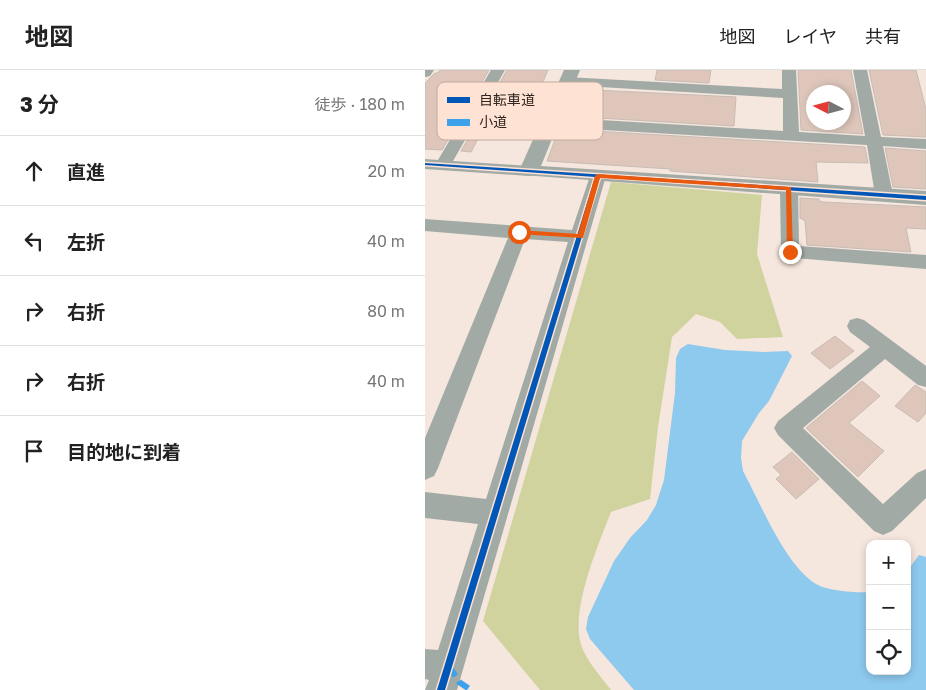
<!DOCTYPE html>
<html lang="ja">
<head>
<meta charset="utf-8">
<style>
  :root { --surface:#fff; --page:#f2f2f2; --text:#222; --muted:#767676; --line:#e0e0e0 }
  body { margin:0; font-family:"Golos Text","Noto Sans JP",sans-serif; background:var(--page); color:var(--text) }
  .controls { position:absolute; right:15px; bottom:15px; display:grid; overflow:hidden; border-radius:10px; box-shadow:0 2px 8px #0003 }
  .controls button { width:45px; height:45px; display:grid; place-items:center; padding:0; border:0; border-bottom:1px solid var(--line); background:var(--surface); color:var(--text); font:25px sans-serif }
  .compass { position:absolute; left:381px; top:15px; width:45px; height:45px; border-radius:50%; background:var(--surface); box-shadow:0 2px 8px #0003; rotate:276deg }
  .stop { position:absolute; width:15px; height:15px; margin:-11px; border:4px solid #ea580c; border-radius:50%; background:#fff }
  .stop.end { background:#ea580c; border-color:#fff; box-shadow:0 1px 5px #0008 }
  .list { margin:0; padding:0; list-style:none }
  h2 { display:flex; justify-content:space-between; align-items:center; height:65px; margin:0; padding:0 20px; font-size:21px }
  h2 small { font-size:16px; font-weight:400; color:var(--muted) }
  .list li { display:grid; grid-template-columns:32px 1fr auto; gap:15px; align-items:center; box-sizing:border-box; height:70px; padding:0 20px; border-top:1px solid var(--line) }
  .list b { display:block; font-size:19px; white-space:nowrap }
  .list em { font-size:16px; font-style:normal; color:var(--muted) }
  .icon { flex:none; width:28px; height:28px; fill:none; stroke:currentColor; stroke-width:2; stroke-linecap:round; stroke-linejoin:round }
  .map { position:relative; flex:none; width:501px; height:620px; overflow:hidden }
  header { display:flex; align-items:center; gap:30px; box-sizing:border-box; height:70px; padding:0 25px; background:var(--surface); border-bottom:1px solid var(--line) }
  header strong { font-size:24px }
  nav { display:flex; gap:28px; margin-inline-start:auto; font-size:18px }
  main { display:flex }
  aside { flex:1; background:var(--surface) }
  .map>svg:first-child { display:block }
  .forest { fill:#d0d39d }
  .water { fill:#8ec9ee }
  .building { fill:#dec6bb; stroke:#c8bcb6; fill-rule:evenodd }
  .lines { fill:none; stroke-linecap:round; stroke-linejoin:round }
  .minor { fill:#a1aaa4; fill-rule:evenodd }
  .tertiary { fill:#a1aaa4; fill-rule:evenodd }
  .quiet { stroke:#3ea2ea; stroke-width:6; stroke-dasharray:12 6; stroke-linecap:butt }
  .cycleway-casing { stroke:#fee3d5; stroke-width:3 }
  .cycleway { fill:#0057b8; fill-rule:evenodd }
  .route { fill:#ea580c }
  .key { fill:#fee3d5; stroke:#c0aa9e; stroke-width:1 }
  .key-label { font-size:14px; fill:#31251f }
</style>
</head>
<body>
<header>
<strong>地図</strong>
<nav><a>地図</a><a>レイヤ</a><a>共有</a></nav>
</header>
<main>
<aside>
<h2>3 分<small>徒歩 · 180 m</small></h2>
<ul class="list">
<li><svg class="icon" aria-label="ahead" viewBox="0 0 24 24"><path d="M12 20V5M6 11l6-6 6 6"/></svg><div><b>直進</b></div><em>20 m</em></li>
<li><svg class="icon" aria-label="left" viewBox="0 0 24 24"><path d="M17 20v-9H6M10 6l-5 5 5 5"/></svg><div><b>左折</b></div><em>40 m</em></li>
<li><svg class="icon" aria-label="right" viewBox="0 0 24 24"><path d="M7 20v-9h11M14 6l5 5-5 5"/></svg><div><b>右折</b></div><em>80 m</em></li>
<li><svg class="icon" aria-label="right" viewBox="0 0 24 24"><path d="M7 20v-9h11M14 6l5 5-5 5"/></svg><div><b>右折</b></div><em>40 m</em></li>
<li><svg class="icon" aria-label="arrive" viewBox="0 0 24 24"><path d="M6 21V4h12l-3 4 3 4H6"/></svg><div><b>目的地に到着</b></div></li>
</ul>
</aside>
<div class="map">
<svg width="501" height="620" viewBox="0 0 501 620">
  <rect width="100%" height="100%" fill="#f5e6de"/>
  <!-- forest -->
  <path class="forest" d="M 186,112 L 337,125 L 332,184 L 358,267 L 312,269 L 295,252 L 271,244 L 247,267 L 233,357 L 225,429 L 186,442 C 173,476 141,548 159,582 C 166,596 177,608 186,620 L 115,620 L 58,551 Z"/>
  <!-- water -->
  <path class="water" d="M 263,274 L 300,280 L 339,282 L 363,281 L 367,286 L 344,331 L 334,343 L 317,371 L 316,388 L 318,401 C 336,434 360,495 391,514 C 402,521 432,523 445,522 L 445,601 L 482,601 L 482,501 L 494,485 L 501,487 L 501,620 L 209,620 L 165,569 L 161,559 L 163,547 L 189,491 L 205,468 L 222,450 L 231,435 L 239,410 L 250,323 L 251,288 L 255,279 Z"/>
  <!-- building -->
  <path class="building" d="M 15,0 L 64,0 L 17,80 L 0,79 L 0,13 L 10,3 L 13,3 Z
    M 82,0 L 123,0 L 105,43 L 101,43 L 93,63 L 64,62 L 62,65 L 55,65 L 46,82 L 36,81 Z
    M 232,0 L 286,0 L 284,13 L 230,10 Z
    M 373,0 L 426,0 L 438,64 L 376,60 ZM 388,22 L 418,22 L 418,52 L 388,52 Z
    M 444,0 L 491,0 L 501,39 L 501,67 L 458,65 Z
    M 150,19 L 311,27 L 309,56 L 139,46 Z
    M 134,59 L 440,77 L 443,93 L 391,92 L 393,112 L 245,101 L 246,99 L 122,91 Z
    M 460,78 L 501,81 L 501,119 L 468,117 Z
    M 375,128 L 394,129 L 394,131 L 398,132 L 501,137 L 501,159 L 481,158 L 486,182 L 382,175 L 380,151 L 375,148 Z
    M 410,266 L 429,281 L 405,299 L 386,283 Z
    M 437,311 L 455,326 L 424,353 L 459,381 L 433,407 L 381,358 Z
    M 490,315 L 501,322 L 501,343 L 493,352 L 470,336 Z
    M 367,382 L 394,409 L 371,429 L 351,409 L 356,405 L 348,397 Z"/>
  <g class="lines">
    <!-- minor -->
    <path class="minor" d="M 0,0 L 9,0 L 5,6 L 0,7 Z
      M 66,0 L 80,0 L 28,91 L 104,96 L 110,97 L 112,101 L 110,105 L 104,106 L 0,99 L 0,89 L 13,90 Z
      M 357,0 L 371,0 L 374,62 L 440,66 L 428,0 L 442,0 L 456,67 L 501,69 L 501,79 L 458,76 L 468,125 L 465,129 L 459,130 L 453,129 L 450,125 L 442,75 L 125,57 L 120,55 L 117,52 L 120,49 L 125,47 L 358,61 L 358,28 L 142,15 L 135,11 L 142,7 L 357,19 Z
      M 173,101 L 179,102 L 181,106 L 32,620 L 0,620 L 4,610 L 0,609 L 0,579 L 13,580 L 53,454 L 0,448 L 0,422 L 61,429 L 143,172 L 100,169 L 13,398 L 9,406 L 0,410 L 0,368 L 83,168 L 0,161 L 0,149 L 147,160 L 165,106 L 167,102 Z
      M 364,114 L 370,115 L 373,119 L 374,176 L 501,185 L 501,199 L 358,187 L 356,182 L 355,119 L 358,115 Z
      M 432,248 L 439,250 L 501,296 L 501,317 L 493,315 L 460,289 L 378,358 L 458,434 L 492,403 L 501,399 L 501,428 L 467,461 L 458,465 L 449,461 L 353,365 L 349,358 L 353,351 L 445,277 L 425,262 L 422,256 L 425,250 Z"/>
    <!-- tertiary -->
    <path class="tertiary" d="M 139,0 L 155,0 L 116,96 L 501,121 L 501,135 L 97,105 L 94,101 Z"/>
    <!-- quiet -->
    <path class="quiet" d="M 24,596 L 34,612 L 46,620"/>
    <!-- cycleway casing -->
    <g class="cycleway-casing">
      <path id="cycleway" d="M 0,93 L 501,126 L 501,130 L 175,107 L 20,620 L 12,620 L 170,107 L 0,95 Z"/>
    </g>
    <!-- cycleway -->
    <use href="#cycleway" class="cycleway"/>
  </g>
  <!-- route -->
  <path class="route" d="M 173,104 L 366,117 L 368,182 L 365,185 L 362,182 L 361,120 L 175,108 L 158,168 L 92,164 L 92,161 L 94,160 L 153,164 L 170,106 Z"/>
  <!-- legend -->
  <rect x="12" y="12" width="166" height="58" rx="8" class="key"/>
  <rect x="22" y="27" width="23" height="6" fill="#0057b8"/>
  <rect x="22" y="49" width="23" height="7" fill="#3ea2ea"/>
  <g class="key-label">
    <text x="54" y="35">自転車道</text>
    <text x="54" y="57">小道</text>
  </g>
</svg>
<div class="controls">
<button>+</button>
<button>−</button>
<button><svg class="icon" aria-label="locate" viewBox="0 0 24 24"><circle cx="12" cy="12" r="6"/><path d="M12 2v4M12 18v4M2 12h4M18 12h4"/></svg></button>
</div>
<svg class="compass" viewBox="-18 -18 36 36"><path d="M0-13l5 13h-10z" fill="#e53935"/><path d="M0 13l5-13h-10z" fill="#767676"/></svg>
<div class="stop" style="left:94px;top:162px"></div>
<div class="stop end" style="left:365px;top:182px"></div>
</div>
</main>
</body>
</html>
